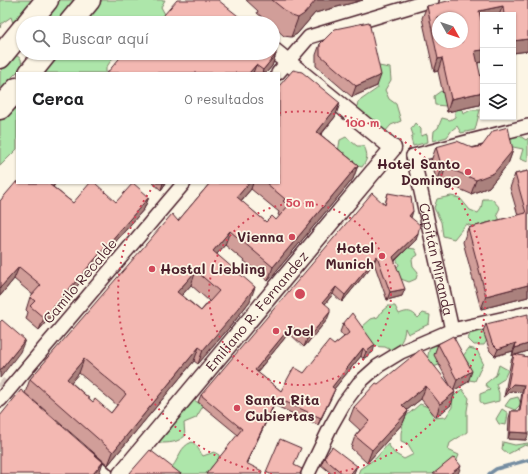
<!DOCTYPE html>
<html lang="es">
<head>
<meta charset="utf-8">
<style>
  :root { --surface:#fff; --page:#f2f2f2; --text:#202124; --muted:#757577; --line:#e0e0e0 }
  body { margin:0; font-family:Mali,sans-serif; background:var(--page); color:var(--text) }
  .controls { position:absolute; right:12px; top:12px; display:grid; overflow:hidden; border-radius:0px; box-shadow:0 1px 3px #0004 }
  .controls button { width:36px; height:36px; display:grid; place-items:center; padding:0; border:0; border-bottom:1px solid var(--line); background:var(--surface); color:var(--text); font:20px sans-serif }
  .compass { position:absolute; left:432px; top:12px; width:36px; height:36px; border-radius:50%; background:var(--surface); box-shadow:0 1px 3px #0004; rotate:130deg }
  .list { margin:0; padding:0; list-style:none }
  h2 { display:flex; justify-content:space-between; align-items:center; height:52px; margin:0; padding:0 16px; font-size:17px }
  h2 small { font-size:13px; font-weight:400; color:var(--muted) }
  .icon { flex:none; width:22px; height:22px; fill:none; stroke:currentColor; stroke-width:2; stroke-linecap:round; stroke-linejoin:round }
  .map { position:relative; flex:none; width:528px; height:474px; overflow:hidden }
  .search { position:absolute; background:var(--surface); box-shadow:0 1px 3px #0004; left:16px; top:16px; width:264px; height:44px; display:flex; align-items:center; gap:10px; box-sizing:border-box; padding:0 14px; border-radius:22px; color:var(--muted); font-size:15px }
  .panel { position:absolute; background:var(--surface); box-shadow:0 1px 3px #0004; left:16px; top:72px; width:264px; height:112px; border-radius:0px }
  .map>svg:first-child { display:block }
  .green { fill:#ade6aa; stroke:#7c826a }
  .lines { fill:none; stroke-linecap:round; stroke-linejoin:round }
  .stream { stroke:#758da2; stroke-width:3.5 }
  .pedestrian-tunnel { stroke:#d8cac0; stroke-width:10; stroke-dasharray:10 5; stroke-linecap:butt }
  .minor-casing { stroke:#4a1f2b; stroke-width:16 }
  .tertiary-casing { stroke:#4a1f2b; stroke-width:19 }
  .trunk-casing { stroke:#4a1f2b; stroke-width:25 }
  .minor { stroke:#fcf5e5; stroke-width:13 }
  .tertiary { stroke:#fcf5e5; stroke-width:16 }
  .trunk { stroke:#fcf5e5; stroke-width:22 }
  .wall { fill:#d19e99; stroke:#4a1f2b; fill-rule:evenodd }
  .shaded-wall { fill:#aa817d; stroke:#4a1f2b }
  .building { fill:#f3b8b2; stroke:#4a1f2b; fill-rule:evenodd }
  .ring { fill:none; stroke:#d1495b; stroke-width:2; stroke-dasharray:2 4 }
  .poi-dot { fill:#d1495b; stroke:#fcf5e5; stroke-width:1.5 }
  .labels { text-anchor:middle; stroke-width:3.5; stroke-linejoin:round; paint-order:stroke }
  .poi-label { font-size:14px; font-weight:bold; fill:#4a1f2b; stroke:#fcf5e5; text-anchor:end }
  .street-label { font-size:14px; fill:#4a1f2b; stroke:#fcf5e5 }
  .centre { fill:#d1495b; stroke:#fcf5e5; stroke-width:2 }
  .ring-label { font-size:12px; text-anchor:middle; font-weight:bold; fill:#d1495b; stroke:#fcf5e5; stroke-width:3.5; stroke-linejoin:round; paint-order:stroke }
</style>
</head>
<body>
<div class="map">
<svg width="528" height="474" viewBox="0 0 528 474">
  <rect width="100%" height="100%" fill="#fcf5e5"/>
  <filter id="ink" filterUnits="userSpaceOnUse"><feTurbulence type="fractalNoise" baseFrequency=".025" numOctaves="2"/><feDisplacementMap in="SourceGraphic" scale="8" xChannelSelector="R" yChannelSelector="G"/><feConvolveMatrix kernelMatrix="1 2 1 2 8 2 1 2 1" color-interpolation-filters="sRGB"/></filter>
  <g filter="url(#ink)">
    <!-- green -->
    <path class="green" d="M 0,0 L 37,0 L 18,27 L 13,23 L 11,17 L 1,24 L 0,28 Z
      M 60,0 L 78,0 L 66,15 L 57,23 L 44,23 Z
      M 102,0 L 165,0 L 161,7 L 167,18 L 161,23 L 84,23 L 91,9 L 100,3 Z
      M 56,53 L 116,53 L 106,68 L 106,73 L 37,73 Z
      M 16,55 L 21,59 L 22,67 L 12,77 L 9,86 L 0,93 L 0,72 Z
      M 373,65 L 390,68 L 391,80 L 385,90 L 389,99 L 396,104 L 401,121 L 391,125 L 384,133 L 375,125 L 375,119 L 367,123 L 355,115 L 358,102 L 378,88 Z
      M 441,91 L 447,97 L 446,106 L 435,105 L 434,96 Z
      M 17,99 L 17,149 L 0,166 L 0,108 Z
      M 455,104 L 461,104 L 463,114 L 471,110 L 480,110 L 475,130 L 461,133 L 457,126 L 452,130 L 447,137 L 433,141 L 434,131 L 438,128 L 442,118 L 450,120 L 455,117 Z
      M 415,123 L 421,129 L 421,136 L 427,134 L 428,142 L 413,146 L 411,139 L 413,135 L 411,129 Z
      M 517,134 L 526,140 L 528,138 L 528,162 L 520,159 L 523,149 L 513,147 L 507,144 L 510,135 Z
      M 346,137 L 357,146 L 364,146 C 368,155 368,159 362,167 L 355,165 L 343,160 L 345,153 L 338,152 L 340,140 Z
      M 451,196 L 460,198 L 470,210 L 478,213 L 481,209 L 483,199 L 492,199 L 500,208 L 497,214 L 501,223 L 480,229 L 466,224 L 454,239 L 443,236 L 441,222 L 434,208 L 437,199 Z
      M 408,248 L 415,249 L 418,255 L 412,259 L 413,266 L 418,272 L 416,279 L 409,282 L 401,279 L 393,271 L 399,265 L 396,258 Z
      M 388,306 L 395,306 L 399,314 C 408,310 412,311 418,318 L 423,313 L 430,315 L 429,324 L 408,334 L 405,328 C 404,339 401,345 391,350 L 385,347 L 368,346 L 362,327 L 371,319 L 378,317 L 382,311 Z
      M 484,326 L 491,334 L 484,345 L 474,345 L 468,339 L 471,331 Z
      M 442,345 L 439,365 L 433,367 L 427,360 L 430,346 Z
      M 469,348 L 477,350 L 483,363 L 475,381 L 463,379 L 463,368 L 469,364 L 463,356 Z
      M 499,365 L 508,370 L 504,379 L 496,384 L 499,393 L 499,401 L 483,405 L 480,401 L 480,394 L 490,390 L 485,384 L 496,375 Z
      M 462,389 L 469,398 L 467,411 L 467,432 L 450,443 L 448,450 L 459,455 L 454,467 L 445,474 L 358,474 L 360,469 L 376,458 L 388,444 L 394,453 L 404,459 L 414,454 L 408,444 L 401,441 L 401,433 L 404,418 L 420,404 L 431,408 L 433,418 L 446,417 L 452,407 L 453,397 Z
      M 518,397 L 521,404 L 515,410 L 505,406 L 510,399 Z
      M 188,398 L 194,400 L 203,406 L 196,418 L 184,423 L 185,436 C 177,443 169,443 159,443 L 153,435 Z
      M 502,409 L 508,413 L 506,425 L 499,424 L 496,419 Z
      M 192,442 C 198,446 199,451 203,456 L 214,452 L 219,455 L 219,463 L 212,474 L 175,474 L 172,467 C 180,458 179,447 192,442 Z
      M 503,442 L 515,445 L 528,443 L 528,446 L 525,445 L 508,454 L 502,449 Z"/>
    <g class="lines">
      <!-- stream -->
      <path class="stream" d="M 489,474 L 496,469 L 528,460"/>
      <!-- pedestrian-tunnel -->
      <path class="pedestrian-tunnel" d="M 0,382 L 9,389"/>
      <!-- minor casing -->
      <g class="minor-casing">
        <g id="minor">
          <path d="M 278,73 L 309,37 L 432,0"/>
          <path id="s1" d="M 413,156 L 452,330"/>
          <path d="M 413,156 L 528,126"/>
          <path d="M 0,400 L 184,183"/>
          <path d="M 87,457 L 106,474"/>
          <path d="M 308,474 L 331,426 L 344,403 L 359,383 L 378,366 L 401,352 L 452,330 L 528,313"/>
        </g>
      </g>
      <!-- tertiary casing -->
      <g class="tertiary-casing">
        <g id="tertiary">
          <path id="s2" d="M 121,474 L 393,148 L 273,50"/>
        </g>
      </g>
      <!-- trunk casing -->
      <g class="trunk-casing">
        <path id="trunk" d="M 28,23 L 47,0
          M 70,23 L 89,0
          M 0,57 L 23,29
          M 30,73 L 46,53
          M 0,108 L 17,89"/>
      </g>
      <!-- minor -->
      <use href="#minor" class="minor"/>
      <!-- tertiary -->
      <use href="#tertiary" class="tertiary"/>
      <!-- trunk -->
      <use href="#trunk" class="trunk"/>
    </g>
    <!-- wall -->
    <path class="wall" d="M 246,0 L 363,0 L 315,13 L 297,34 L 291,37 L 284,36 L 273,26 L 273,23 L 269,23 L 257,13 L 258,11 Z
      M 528,0 L 528,51 L 513,53 L 513,15 L 483,15 L 478,63 L 479,105 L 447,112 L 438,71 L 434,72 L 422,18 L 427,6 Z
      M 320,44 L 377,86 L 352,97 L 316,66 L 316,55 Z
      M 276,54 L 272,66 L 266,73 L 107,73 Z
      M 340,103 L 335,117 L 321,135 L 358,165 L 353,179 L 268,281 L 225,245 L 217,254 L 250,301 L 234,322 L 198,364 L 194,361 L 108,465 L 25,393 L 30,379 L 178,221 L 210,183 L 279,183 ZM 251,189 L 279,212 L 278,215 L 280,216 L 276,220 L 266,222 L 241,201 ZM 191,285 L 209,301 L 201,311 L 182,295 ZM 79,373 L 117,405 L 111,413 L 93,402 L 71,382 Z
      M 436,147 L 473,148 L 513,150 L 508,164 L 489,187 L 471,194 L 441,181 L 437,182 L 431,161 Z
      M 528,171 L 528,297 L 481,309 L 463,242 L 468,228 L 518,215 L 510,188 L 515,174 Z
      M 17,183 L 56,183 L 53,187 L 73,203 L 116,202 L 149,197 L 144,209 L 39,330 L 26,319 L 28,312 L 26,310 L 30,297 L 33,295 L 14,279 L 0,296 L 0,201 Z
      M 153,183 L 166,183 L 161,190 Z
      M 388,193 L 411,218 L 418,233 L 416,240 L 395,261 L 402,296 L 387,300 L 374,263 L 342,302 L 333,294 L 325,304 L 327,320 L 304,347 L 289,333 L 257,372 L 281,391 L 304,373 L 334,345 L 344,337 L 340,332 L 343,324 L 373,352 L 363,359 L 361,356 L 334,389 L 332,396 L 318,425 L 274,405 L 246,464 L 206,474 L 238,435 L 198,402 L 201,395 L 385,204 Z
      M 486,324 L 528,351 L 516,355 L 528,357 L 526,440 L 508,439 L 509,418 L 511,411 L 519,411 L 522,392 L 511,391 L 504,397 L 511,361 L 513,356 L 512,356 L 513,351 L 495,356 L 490,351 L 483,331 Z
      M 438,344 L 468,382 L 454,390 L 451,405 L 436,417 L 421,399 L 407,410 L 408,411 L 403,423 L 367,463 L 351,448 L 355,436 L 360,430 L 349,420 L 354,407 L 378,384 L 451,387 L 434,355 Z
      M 324,458 L 354,473 L 354,474 L 332,474 L 321,465 Z"/>
    <!-- shaded-wall -->
    <path class="shaded-wall" d="M 316,0 L 363,0 L 315,13 L 297,34 L 291,37 L 298,18 Z
      M 503,6 L 499,15 L 483,15 L 483,22 L 475,24 L 479,11 Z
      M 528,39 L 528,51 L 513,53 L 513,41 Z
      M 483,50 L 483,62 L 470,64 L 475,51 Z
      M 276,54 L 272,66 L 266,73 L 262,73 L 263,70 Z
      M 442,58 L 438,71 L 434,72 L 438,59 Z
      M 256,65 L 253,73 L 249,73 Z
      M 381,75 L 377,86 L 352,97 L 356,86 Z
      M 483,92 L 483,95 L 479,105 L 447,112 L 451,99 Z
      M 340,103 L 335,117 L 312,145 L 317,132 Z
      M 513,150 L 508,164 L 489,187 L 471,194 L 476,180 Z
      M 358,165 L 353,179 L 268,281 L 273,267 Z
      M 446,167 L 441,181 L 437,182 L 442,168 Z
      M 50,183 L 56,183 L 45,196 Z
      M 163,183 L 166,183 L 161,190 Z
      M 249,183 L 253,183 L 251,189 L 232,211 L 237,197 Z
      M 149,197 L 144,209 L 39,330 L 44,318 Z
      M 413,211 L 411,218 L 409,216 Z
      M 230,231 L 225,245 L 208,264 L 213,251 Z
      M 418,233 L 416,240 L 391,264 L 393,257 Z
      M 377,256 L 374,263 L 342,302 L 345,295 Z
      M 19,267 L 14,279 L 0,296 L 0,288 Z
      M 196,271 L 191,285 L 172,306 L 177,292 Z
      M 528,285 L 528,297 L 481,309 L 486,296 Z
      M 255,287 L 250,301 L 234,322 L 198,364 L 203,350 Z
      M 336,287 L 333,294 L 320,310 L 323,302 Z
      M 405,289 L 402,296 L 387,300 L 390,292 Z
      M 330,312 L 327,320 L 304,347 L 307,339 Z
      M 291,326 L 289,333 L 252,378 L 255,370 Z
      M 25,340 L 20,352 L 0,378 L 0,371 Z
      M 516,343 L 513,351 L 495,356 L 498,349 Z
      M 528,344 L 528,351 L 512,356 L 515,348 Z
      M 375,345 L 373,352 L 363,359 L 366,352 Z
      M 199,347 L 194,361 L 108,465 L 113,452 Z
      M 363,348 L 361,356 L 329,395 L 332,387 Z
      M 84,359 L 79,373 L 62,393 L 67,379 Z
      M 472,371 L 468,382 L 453,391 L 457,380 Z
      M 513,384 L 524,385 L 522,392 L 511,391 L 504,397 L 507,390 Z
      M 426,386 L 421,399 L 397,418 L 402,405 Z
      M 335,389 L 332,396 L 318,425 L 321,418 Z
      M 455,392 L 451,405 L 436,417 L 440,404 Z
      M 277,398 L 274,405 L 243,471 L 246,463 Z
      M 408,411 L 403,423 L 367,463 L 372,450 Z
      M 510,432 L 528,433 L 528,436 L 526,440 L 508,439 Z
      M 103,462 L 99,474 L 93,474 Z
      M 357,466 L 354,473 L 354,474 L 350,474 Z
      M 461,466 L 458,474 L 450,474 Z"/>
    <!-- building -->
    <path class="building" d="M 177,0 L 218,0 L 247,23 L 157,23 Z
      M 272,0 L 316,0 L 304,14 L 298,18 L 292,16 Z
      M 452,0 L 528,0 L 528,39 L 513,41 L 513,15 L 504,15 L 503,6 L 479,11 L 483,28 L 483,50 L 475,51 L 483,87 L 483,92 L 451,99 L 442,58 L 438,59 L 427,6 ZM 438,18 L 462,18 L 462,42 L 438,42 Z
      M 369,22 L 381,75 L 356,86 L 320,55 L 320,44 L 335,29 Z
      M 273,46 L 276,49 L 276,54 L 263,70 L 256,65 L 249,73 L 107,73 L 124,53 L 273,53 Z
      M 293,70 L 302,72 L 340,103 L 317,132 L 358,165 L 273,267 L 230,231 L 213,251 L 255,287 L 239,308 L 203,350 L 199,347 L 113,452 L 30,379 L 172,214 L 178,221 L 210,183 L 249,183 L 237,197 L 266,222 L 272,216 L 276,220 L 288,206 L 283,201 L 285,199 L 266,183 L 279,183 L 279,86 ZM 196,271 L 219,291 L 201,311 L 177,292 ZM 84,359 L 126,394 L 111,413 L 95,399 L 93,402 L 67,379 Z
      M 508,127 L 513,150 L 494,173 L 476,180 L 446,167 L 442,168 L 436,147 L 457,141 L 473,148 L 482,146 L 493,131 Z
      M 528,171 L 528,285 L 486,296 L 468,228 L 526,213 L 515,174 Z
      M 17,181 L 17,183 L 50,183 L 49,184 L 73,203 L 90,183 L 95,183 L 116,202 L 133,183 L 149,197 L 44,318 L 30,306 L 35,301 L 30,297 L 41,285 L 19,267 L 0,288 L 0,201 Z
      M 372,193 L 385,205 L 388,193 L 411,197 L 413,211 L 409,216 L 420,225 L 418,233 L 393,257 L 405,289 L 390,292 L 377,256 L 345,295 L 336,287 L 323,302 L 330,308 L 330,312 L 307,339 L 291,326 L 255,370 L 281,391 L 294,367 L 304,373 L 329,341 L 334,345 L 349,333 L 343,324 L 352,313 L 375,345 L 366,352 L 363,348 L 332,387 L 335,389 L 321,418 L 277,398 L 246,463 L 262,471 L 261,474 L 206,474 L 242,429 L 201,395 Z
      M 528,314 L 528,344 L 515,348 L 516,343 L 498,349 L 492,343 L 486,324 Z
      M 2,320 L 25,340 L 0,371 L 0,322 Z
      M 453,336 L 472,371 L 457,380 L 438,344 Z
      M 421,349 L 455,392 L 440,404 L 426,386 L 402,405 L 408,411 L 372,450 L 355,436 L 369,421 L 354,407 L 376,383 L 378,384 Z
      M 514,354 L 528,357 L 528,433 L 510,432 L 511,411 L 520,411 L 524,385 L 513,384 L 507,390 Z
      M 21,390 L 103,462 L 93,474 L 0,474 L 0,416 Z
      M 280,439 L 301,448 L 294,465 L 302,469 L 300,474 L 270,474 L 266,472 Z
      M 332,447 L 357,466 L 350,474 L 343,474 L 324,458 Z
      M 150,450 L 181,474 L 129,474 Z
      M 454,457 L 461,466 L 450,474 L 433,474 Z"/>
  </g>
  <!-- distance rings -->
  <g class="ring">
    <circle cx="300" cy="294" r="91"/>
    <path d="M272 474A182 182 0 0 1 156 183M279 113A182 182 0 0 1 328 474"/>
  </g>
  <!-- markers -->
  <g class="poi-dot">
    <circle cx="468" cy="172" r="4"/>
    <circle cx="292" cy="237" r="4"/>
    <circle cx="382" cy="256" r="4"/>
    <circle cx="152" cy="269" r="4"/>
    <circle cx="276" cy="331" r="4"/>
    <circle cx="237" cy="408" r="4"/>
  </g>
  <g class="labels">
    <!-- poi labels -->
    <g class="poi-label">
      <text x="460" y="169">Hotel Santo<tspan x="460" dy="16">Domingo</tspan></text>
      <text x="284" y="242">Vienna</text>
      <text x="374" y="253">Hotel<tspan x="374" dy="16">Munich</tspan></text>
      <text x="160" y="274" text-anchor="start">Hostal Liebling</text>
      <text x="284" y="336" text-anchor="start">Joel</text>
      <text x="245" y="405" text-anchor="start">Santa Rita<tspan x="245" dy="16">Cubiertas</tspan></text>
    </g>
    <!-- street labels -->
    <g class="street-label">
      <text dy="5" stroke="none"><textPath href="#s1" startOffset="106">Capitán Miranda</textPath></text>
      <text transform="translate(80 281) rotate(-50)" y="5">Camilo Recalde</text>
      <text dy="5" stroke="none"><textPath href="#s2" startOffset="212">Emiliano R. Fernandez</textPath></text>
    </g>
  </g>
  <circle cx="300" cy="294" r="6" class="centre"/>
  <g class="ring-label">
    <text x="362" y="127">100 m</text>
    <text x="300" y="207">50 m</text>
  </g>
</svg>
<div class="controls">
<button>+</button>
<button>−</button>
<button><svg class="icon" aria-label="layers" viewBox="0 0 24 24"><path d="M12 4l9 5-9 5-9-5zM3 14l9 5 9-5"/></svg></button>
</div>
<svg class="compass" viewBox="-18 -18 36 36"><path d="M0-13l5 13h-10z" fill="#e53935"/><path d="M0 13l5-13h-10z" fill="#757577"/></svg>
<div class="search"><svg class="icon" aria-label="search" viewBox="0 0 24 24"><circle cx="10" cy="10" r="6"/><path d="M15 15l6 6"/></svg>Buscar aquí</div>
<section class="panel">
<h2>Cerca<small>0 resultados</small></h2>
<ul class="list">
</ul>
</section>
</div>
</body>
</html>
